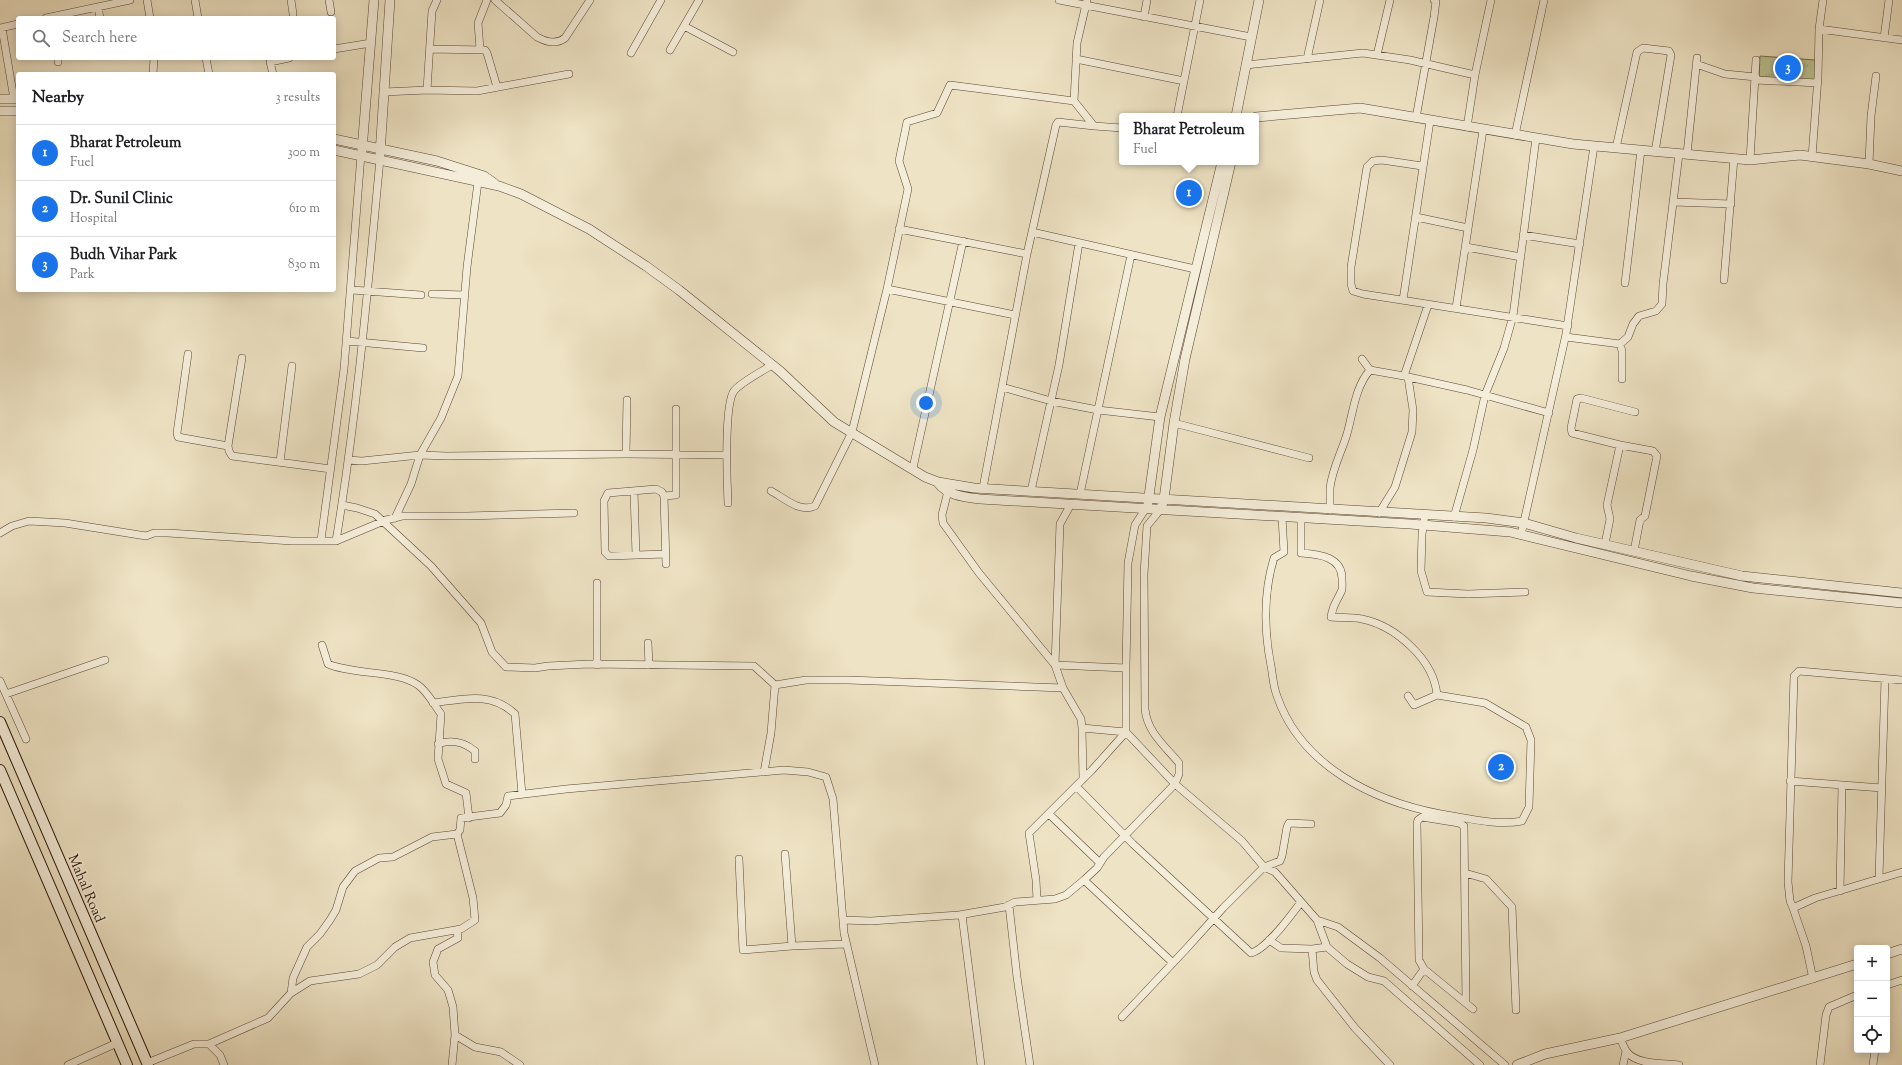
<!DOCTYPE html>
<html lang="en">
<head>
<meta charset="utf-8">
<style>
  :root { --surface:#fff; --page:#f2f2f2; --text:#202124; --muted:#757577; --line:#e0e0e0; --accent:#1a73e8 }
  body { margin:0; font-family:"Sorts Mill Goudy",serif; background:var(--page); color:var(--text) }
  .controls { position:absolute; right:12px; bottom:12px; display:grid; overflow:hidden; border-radius:4px; box-shadow:0 2px 10px #0003 }
  .controls button { width:36px; height:36px; display:grid; place-items:center; padding:0; border:0; border-bottom:1px solid var(--line); background:var(--surface); color:var(--text); font:20px sans-serif }
  .you { position:absolute; left:926px; top:403px; width:14px; height:14px; margin:-10px; border:3px solid #fff; border-radius:50%; background:#1a73e8; box-shadow:0 0 0 6px #1a73e833 }
  .badge { display:grid; place-items:center; width:26px; height:26px; border-radius:50%; background:var(--accent); color:#fff; font-size:13px; font-weight:700 }
  .pin { position:absolute; translate:-50% -50%; border:2px solid #fff; box-shadow:0 1px 4px #0006 }
  .popup { position:absolute; left:1119px; top:113px; width:140px; height:52px; box-sizing:border-box; display:grid; place-content:center; border-radius:4px; background:var(--surface); filter:drop-shadow(0 1px 3px #0005); font-size:13px; white-space:nowrap; color:var(--muted) }
  .popup b { font-size:15px; color:var(--text) }
  .popup::after { content:''; position:absolute; left:50%; top:100%; margin-left:-8px; border:8px solid transparent; border-top-color:var(--surface) }
  .list { margin:0; padding:0; list-style:none }
  h2 { display:flex; justify-content:space-between; align-items:center; height:52px; margin:0; padding:0 16px; font-size:17px }
  h2 small { font-size:13px; font-weight:400; color:var(--muted) }
  .list li { display:grid; grid-template-columns:26px 1fr auto; gap:12px; align-items:center; box-sizing:border-box; height:56px; padding:0 16px; border-top:1px solid var(--line) }
  .list b { display:block; font-size:15px; white-space:nowrap }
  .list p { margin:0; font-size:13px; white-space:nowrap; color:var(--muted) }
  .list em { font-size:13px; font-style:normal; color:var(--muted) }
  .icon { flex:none; width:22px; height:22px; fill:none; stroke:currentColor; stroke-width:2; stroke-linecap:round; stroke-linejoin:round }
  .map { position:relative; flex:none; width:1902px; height:1065px; overflow:hidden }
  .search { position:absolute; background:var(--surface); box-shadow:0 2px 10px #0003; left:16px; top:16px; width:320px; height:44px; display:flex; align-items:center; gap:10px; box-sizing:border-box; padding:0 14px; border-radius:4px; color:var(--muted); font-size:15px }
  .panel { position:absolute; background:var(--surface); box-shadow:0 2px 10px #0003; left:16px; top:72px; width:320px; height:220px; border-radius:4px }
  .map>svg:first-child { display:block }
  .park { fill:url(#park-tufts); stroke:#726a4a }
  .lines { fill:none; stroke-linecap:round; stroke-linejoin:round }
  .minor-casing { stroke:#5a4634; stroke-width:8 }
  .tertiary-casing { stroke:#5a4634; stroke-width:10 }
  .secondary-casing { stroke:#281204; stroke-width:12 }
  .minor { stroke:#f4edd9; stroke-width:7 }
  .tertiary { stroke:#f4edd9; stroke-width:9 }
  .secondary { stroke:#f4edd9; stroke-width:10 }
  .labels { text-anchor:middle; stroke-width:3.5; stroke-linejoin:round; paint-order:stroke }
  .street-label { font-size:14px; fill:#281204; stroke:#f4edd9 }
</style>
</head>
<body>
<div class="map">
<svg width="1902" height="1065" viewBox="0 0 1902 1065">
  <defs>
    <pattern id="park-tufts" width="24" height="20" patternUnits="userSpaceOnUse"><rect width="24" height="20" fill="#bcc391"/><path d="M3 7l-1-3M5 7V3M7 7l1-3M15 17l-1-3M17 17v-4M19 17l1-3" fill="none" stroke="#a2a67b"/></pattern>
  </defs>
  <rect width="100%" height="100%" fill="#eee3c4"/>
  <filter id="stains"><feTurbulence type="fractalNoise" baseFrequency=".005" numOctaves="4"/><feColorMatrix values="0 0 0 0 .2 0 0 0 0 .09 0 0 0 0 .02 0 0 0 .5 -.17"/></filter>
  <radialGradient id="worn" r=".72"><stop offset=".6" stop-color="#630" stop-opacity="0"/><stop offset="1" stop-color="#630" stop-opacity=".3"/></radialGradient>
  <!-- park -->
  <path class="park" d="M 1760,56 L 1815,60 L 1818,80 L 1759,77 Z"/>
  <g class="lines">
    <!-- minor casing -->
    <g class="minor-casing">
      <path id="minor" d="M 147,0 L 150,18
        M 195,0 L 198,18
        M 291,0 L 293,14
        M 329,0 L 331,12
        M 495,0 L 537,37 C 546,42 556,45 565,38 L 590,0
        M 1059,0 L 1251,37
        M 1087,0 L 1077,43 L 1074,101 L 1094,126 L 1122,128
        M 1823,0 L 1819,29 L 1902,40
        M 98,7 L 100,18
        M 1144,17 L 1147,0
        M 46,18 L 130,0
        M 684,26 L 733,52
        M 0,28 L 18,24
        M 2,28 L 14,99
        M 1884,38 L 1889,0
        M 334,49 L 371,43
        M 430,49 L 485,50 L 487,53 L 497,87
        M 480,49 L 478,23 L 487,0
        M 670,50 L 699,0
        M 631,53 L 661,0
        M 1377,55 L 1390,0
        M 58,58 L 58,62
        M 206,58 L 209,74
        M 1076,59 L 1184,81
        M 1307,59 L 1320,0
        M 1696,64 L 1725,74 L 1756,77
        M 1246,65 L 1363,53 L 1410,60 L 1475,75 L 1467,127
        M 153,74 L 154,58
        M 273,74 L 270,62 L 289,58
        M 1475,75 L 1491,0
        M 1755,80 L 1818,83
        M 427,90 L 432,11 L 437,0
        M 384,92 L 427,90 L 477,91 L 569,74
        M 1177,116 L 1200,0
        M 1416,118 L 1434,17 L 1436,1 L 1434,0
        M 1515,135 L 1544,0
        M 1616,148 L 1637,52 L 1643,48 L 1669,51 L 1671,55 L 1655,152
        M 1687,154 L 1697,58
        M 1812,157 L 1818,77 L 1819,29
        M 1750,160 L 1756,60
        M 1869,164 L 1871,116 L 1876,76
        M 1422,166 L 1382,160 L 1373,161 L 1367,167 L 1351,267 L 1351,284 L 1353,291 L 1363,294 L 1568,326
        M 1673,202 L 1731,204
        M 1416,217 L 1468,228
        M 899,229 L 1027,254
        M 1032,232 L 1195,269
        M 1523,235 L 1580,244
        M 1466,247 L 1521,257
        M 1724,280 L 1734,158
        M 1625,283 L 1641,150
        M 887,289 L 1015,315
        M 352,290 L 421,295
        M 432,294 L 465,295
        M 1403,300 L 1430,121
        M 1428,305 L 1404,376 L 1467,390 L 1549,413
        M 1456,308 L 1483,130
        M 1566,337 L 1620,344 L 1628,337 L 1633,324 L 1639,316 L 1656,311 L 1662,304 L 1663,284 L 1679,154
        M 347,341 L 423,348
        M 1620,344 L 1622,351 L 1622,379
        M 188,354 L 177,433 L 178,437 L 228,446 L 229,451 L 232,456 L 331,469
        M 1362,359 L 1370,370 L 1404,376
        M 1002,387 L 1051,401 L 1098,410 L 1160,417
        M 1174,423 L 1309,458
        M 1620,445 L 1653,451 L 1657,456 L 1645,516 L 1640,520 L 1634,551
        M 228,446 L 242,358
        M 626,454 L 627,400
        M 348,460 L 362,461 L 420,455 L 447,456 L 626,454 L 727,455
        M 280,462 L 292,366
        M 913,468 L 963,241
        M 983,488 L 1027,254 L 1056,125 L 1058,122 L 1094,126
        M 634,491 L 636,555
        M 771,491 C 784,498 800,513 815,506 L 852,432 L 887,289 L 908,189 L 899,161 L 907,122 L 937,113 L 950,85 L 1074,101
        M 948,491 L 942,515 L 943,523 L 979,573 L 1055,665 L 1063,688 L 1081,719 L 1082,728
        M 1031,491 L 1059,365 L 1079,243
        M 1080,494 L 1131,255
        M 664,496 L 662,492 L 656,489 L 608,493 L 604,501 L 605,552 L 609,556 L 665,554
        M 728,503 C 727,483 724,404 734,391 C 741,382 761,372 772,365
        M 1071,504 L 1060,524 L 1055,665 L 1126,668
        M 342,505 L 357,508 L 375,514 L 431,566 L 481,623 L 492,652 L 506,667 L 535,668 L 548,666 L 589,664 L 754,666 L 775,685
        M 1146,508 L 1135,525 L 1128,563 L 1126,668 L 1126,732 L 1175,784 L 1242,841 L 1264,867 L 1275,872 L 1317,920 L 1327,947 L 1347,964 L 1368,977 L 1384,981 L 1480,1065
        M 1330,510 C 1330,502 1330,495 1330,488 C 1332,469 1342,451 1347,434 C 1353,413 1355,387 1370,370
        M 1379,513 L 1395,487 L 1412,432 L 1413,410 L 1408,377
        M 1425,515 L 1422,534 L 1421,571 L 1427,592 L 1468,594 L 1525,592
        M 1282,517 L 1284,552 L 1274,558 C 1263,594 1264,630 1271,666 C 1273,676 1273,686 1277,696 C 1301,766 1373,801 1441,814 C 1467,818 1497,826 1522,821 L 1529,807 L 1531,740 L 1526,727 L 1485,703 L 1437,695 C 1434,660 1396,626 1362,619 C 1352,617 1341,618 1331,617 C 1333,604 1336,603 1341,592 C 1343,589 1342,584 1342,580 C 1343,557 1319,554 1301,553 L 1301,518
        M 1454,517 L 1473,450 L 1485,395 L 1504,348 L 1513,316 L 1536,138
        M 395,518 L 411,484 L 420,455 L 441,418 L 458,376 L 467,267 L 478,182
        M 0,533 L 12,526 L 29,521 L 65,523 L 146,536 L 154,533 L 168,533 L 292,541 L 336,541 L 386,520 L 402,516 L 467,516 L 574,513
        M 1521,535 L 1566,334 L 1594,146
        M 321,540 L 344,369 L 361,155
        M 336,541 C 357,414 368,287 380,159
        M 1605,544 L 1610,519 L 1607,505 L 1620,445 L 1572,433 L 1571,428 L 1577,399 L 1581,398 L 1635,412
        M 666,564 L 664,496 L 676,495 L 676,409
        M 597,583 L 597,665
        M 648,643 L 649,665
        M 322,645 L 328,664 C 353,675 397,670 418,685 C 428,692 434,705 441,714 L 438,759 L 446,784 L 466,793 L 469,818
        M 0,681 L 26,739
        M 775,685 L 806,680 L 848,680 L 1063,688
        M 6,694 L 105,660
        M 1408,696 L 1414,705 L 1437,695
        M 433,703 C 463,699 491,691 515,714 L 522,794
        M 438,744 C 453,739 464,742 475,751 L 475,759
        M 764,772 L 771,733 L 775,685
        M 1083,779 L 1082,728 L 1126,732
        M 1790,781 L 1882,788
        M 1076,786 L 1133,844 L 1251,953 C 1267,949 1291,915 1301,902
        M 1049,814 L 1100,863
        M 457,834 L 460,830 L 461,818 L 500,813 L 506,805 L 508,796 L 566,789 L 784,770 L 808,772 L 826,777 L 833,799 L 844,933 L 875,1065
        M 785,854 L 792,946 L 846,944
        M 739,859 L 743,950 L 792,946
        M 1465,873 L 1486,879 L 1512,907 L 1516,1010
        M 1879,878 L 1885,679
        M 1084,880 L 1173,963
        M 1840,891 L 1842,785
        M 1037,900 L 1036,880 L 1029,833 L 1092,770 L 1126,732
        M 1009,905 L 1017,977 L 1030,1065
        M 1793,908 L 1790,901 L 1788,882 L 1794,676 L 1799,671 L 1902,680
        M 962,915 L 981,1065
        M 843,920 L 871,921 L 959,915 L 1005,907 L 1015,902 L 1055,899 L 1066,895 L 1084,880 L 1097,868 L 1104,857 L 1175,784 L 1179,774 L 1179,763 C 1165,746 1147,732 1145,709 L 1144,574 L 1147,526 L 1160,510
        M 1317,920 L 1338,927 L 1380,958 L 1505,1065
        M 1269,940 L 1281,948 L 1312,949
        M 1327,947 L 1312,949 L 1314,972 L 1317,980 L 1355,1028 L 1390,1065
        M 1813,979 L 1806,946 L 1793,908 L 1815,898 L 1902,872
        M 1887,985 L 1902,980
        M 1412,986 L 1424,969
        M 1466,1003 L 1464,826 L 1459,823 L 1422,817 L 1418,820 L 1417,823 L 1419,960 L 1424,969 L 1473,1009
        M 1122,1017 L 1186,949 L 1223,908 L 1264,867 L 1280,861 L 1282,856 L 1287,827 L 1289,823 L 1311,824
        M 455,1035 L 475,1047 L 501,1052 L 520,1065
        M 1620,1038 C 1622,1042 1624,1048 1627,1052 C 1637,1065 1663,1063 1679,1065
        M 209,1044 L 268,1018 L 291,993 L 310,981 L 359,974 L 377,965 L 395,947 L 410,938 L 461,929 L 475,920 L 473,898 L 457,834 L 432,837 L 393,857 L 379,858 L 355,871 L 343,887 L 336,910 L 330,920 L 320,934 L 307,947 L 293,978 L 291,993
        M 147,1063 L 194,1044 L 209,1044 L 220,1055 L 224,1065
        M 68,1065 L 117,1043
        M 452,1065 L 455,1035 L 453,1007 L 448,990 L 435,975 L 433,962 L 438,949 L 458,938 L 457,930
        M 1623,1065 L 1626,1051
        M 1820,1065 L 1826,1015 L 1829,1007 L 1857,995
        M 1873,1065 L 1875,1050"/>
    </g>
    <!-- tertiary casing -->
    <g class="tertiary-casing">
      <path id="tertiary" d="M 0,99 L 18,99
        M 0,111 L 18,111
        M 1236,116 L 1259,0
        M 1256,117 L 1360,108 L 1573,144 L 1750,160 L 1800,155 L 1869,164 L 1902,171
        M 334,139 L 437,161 L 484,176 L 494,183
        M 334,150 L 499,186 L 521,194 L 589,229 L 646,266 L 679,290 L 780,371 L 834,422 L 925,477 L 938,482 L 974,488 L 1486,518 L 1524,523 L 1576,538 L 1742,576 L 1902,593
        M 362,150 L 374,0
        M 380,154 L 390,0
        M 938,483 C 948,496 965,497 980,499 L 1410,524 L 1510,532 L 1691,576 L 1753,588 L 1902,603
        M 1148,503 L 1160,417 L 1222,162
        M 1162,505 L 1164,499 L 1174,423 L 1185,359 L 1231,162
        M 1887,954 L 1902,949
        M 1517,1065 L 1545,1054 L 1620,1038 L 1857,964"/>
    </g>
    <!-- secondary casing -->
    <g class="secondary-casing">
      <path id="secondary" d="M 0,722 L 148,1065
        M 0,770 L 127,1065"/>
    </g>
    <!-- minor -->
    <use href="#minor" class="minor"/>
    <!-- tertiary -->
    <use href="#tertiary" class="tertiary"/>
    <!-- secondary -->
    <use href="#secondary" class="secondary"/>
  </g>
  <g class="labels">
    <!-- street labels -->
    <g class="street-label">
      <text transform="translate(87 888) rotate(67)" y="5">Mahal Road</text>
    </g>
  </g>
  <rect width="100%" height="100%" filter="url(#stains)"/>
  <rect width="100%" height="100%" fill="url(#worn)"/>
</svg>
<div class="controls">
<button>+</button>
<button>−</button>
<button><svg class="icon" aria-label="locate" viewBox="0 0 24 24"><circle cx="12" cy="12" r="6"/><path d="M12 2v4M12 18v4M2 12h4M18 12h4"/></svg></button>
</div>
<div class="you"></div>
<div class="pin badge" style="left:1189px;top:193px">1</div>
<div class="popup"><b>Bharat Petroleum</b>Fuel</div>
<div class="pin badge" style="left:1501px;top:767px">2</div>
<div class="pin badge" style="left:1788px;top:68px">3</div>
<div class="search"><svg class="icon" aria-label="search" viewBox="0 0 24 24"><circle cx="10" cy="10" r="6"/><path d="M15 15l6 6"/></svg>Search here</div>
<section class="panel">
<h2>Nearby<small>3 results</small></h2>
<ul class="list">
<li><span class="badge">1</span><div><b>Bharat Petroleum</b><p>Fuel</p></div><em>300 m</em></li>
<li><span class="badge">2</span><div><b>Dr. Sunil Clinic</b><p>Hospital</p></div><em>610 m</em></li>
<li><span class="badge">3</span><div><b>Budh Vihar Park</b><p>Park</p></div><em>830 m</em></li>
</ul>
</section>
</div>
</body>
</html>
